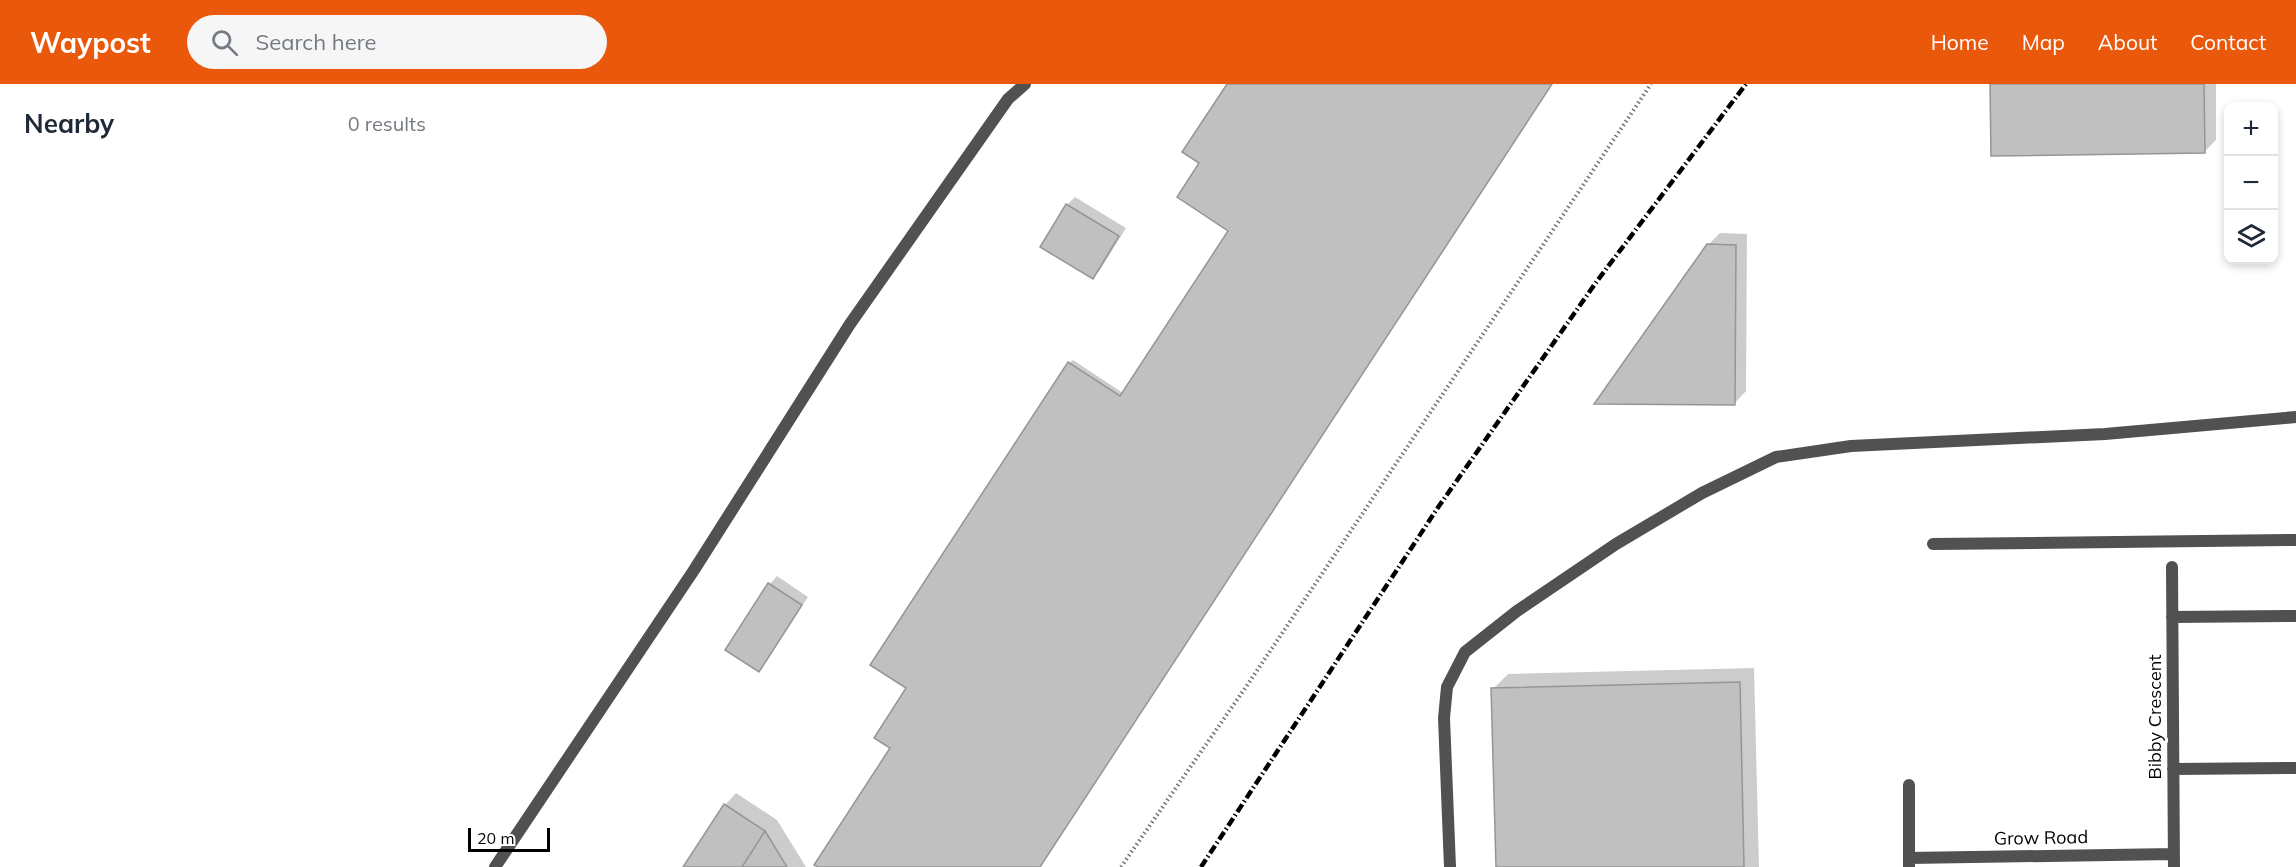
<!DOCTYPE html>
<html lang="en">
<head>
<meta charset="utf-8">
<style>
  :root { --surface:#fff; --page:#f6f6f7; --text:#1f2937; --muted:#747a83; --line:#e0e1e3; --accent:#ea580c }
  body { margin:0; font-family:Mulish,sans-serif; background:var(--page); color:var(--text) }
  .controls { position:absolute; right:18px; top:18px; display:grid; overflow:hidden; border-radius:12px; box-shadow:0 3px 9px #0003 }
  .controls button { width:54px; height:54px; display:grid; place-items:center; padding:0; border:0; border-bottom:2px solid var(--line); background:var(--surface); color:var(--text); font:30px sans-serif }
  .scale { position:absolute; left:18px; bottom:15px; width:82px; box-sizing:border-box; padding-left:6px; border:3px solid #000; border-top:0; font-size:16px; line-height:21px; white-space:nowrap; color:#000; -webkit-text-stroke:4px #fff; paint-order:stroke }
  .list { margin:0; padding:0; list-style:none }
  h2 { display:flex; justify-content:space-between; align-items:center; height:78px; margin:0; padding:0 24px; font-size:26px }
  h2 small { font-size:20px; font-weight:400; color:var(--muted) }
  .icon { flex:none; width:33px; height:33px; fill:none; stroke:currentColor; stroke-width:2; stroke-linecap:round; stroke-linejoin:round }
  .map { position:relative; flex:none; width:1846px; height:783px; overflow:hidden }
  header { display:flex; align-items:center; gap:36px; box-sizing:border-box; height:84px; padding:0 30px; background:var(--accent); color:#fff }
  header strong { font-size:28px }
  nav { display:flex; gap:33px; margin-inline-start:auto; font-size:21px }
  .search { width:420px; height:54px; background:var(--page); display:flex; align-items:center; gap:15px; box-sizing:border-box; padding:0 21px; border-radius:33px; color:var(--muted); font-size:22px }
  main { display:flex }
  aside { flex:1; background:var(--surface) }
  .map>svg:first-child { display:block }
  .shadow { fill:#0003 }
  .building { fill:#c0c0c0; stroke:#959595; stroke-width:1.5 }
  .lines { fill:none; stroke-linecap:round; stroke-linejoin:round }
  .path { stroke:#737373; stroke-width:4; stroke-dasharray:1.5 3; stroke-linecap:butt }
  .service { stroke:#515151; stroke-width:12 }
  .minor { stroke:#515151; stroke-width:12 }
  .rail { stroke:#000; stroke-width:4.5; stroke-dasharray:9 3 1.5 3; stroke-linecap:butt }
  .labels { text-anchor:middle; stroke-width:6; stroke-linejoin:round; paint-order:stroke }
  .street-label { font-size:18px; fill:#000; stroke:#fff }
</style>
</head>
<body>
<header>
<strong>Waypost</strong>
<div class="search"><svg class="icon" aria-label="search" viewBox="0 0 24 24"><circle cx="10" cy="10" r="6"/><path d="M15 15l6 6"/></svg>Search here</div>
<nav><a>Home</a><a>Map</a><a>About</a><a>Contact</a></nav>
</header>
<main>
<aside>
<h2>Nearby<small>0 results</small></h2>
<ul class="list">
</ul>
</aside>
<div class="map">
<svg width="1846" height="783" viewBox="0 0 1846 783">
  <rect width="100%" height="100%" fill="#fff"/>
  <!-- shadow -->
  <path class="shadow" d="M 779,0 L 1102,0 L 590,783 L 370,783 L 442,664 L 458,604 L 619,279 L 623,276 L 673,309 L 780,146 L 751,79 Z
    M 1541,0 L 1766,0 L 1766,56 L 1755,67 Z
    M 625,113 L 676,144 L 650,186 L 643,193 L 617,121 Z
    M 1270,149 L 1297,150 L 1296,307 L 1285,319 L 1258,161 Z
    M 327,492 L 358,513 L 316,578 L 308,586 L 320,500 Z
    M 1304,584 L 1309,783 L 1047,783 L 1043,605 L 1058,590 Z
    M 286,709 L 327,736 L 356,783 L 234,783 L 275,721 Z"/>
  <!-- building -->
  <path class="building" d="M 777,0 L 1102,0 L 590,783 L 368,783 L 364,781 L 440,664 L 424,654 L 456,604 L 420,581 L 618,278 L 670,312 L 778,147 L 727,113 L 749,79 L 732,68 Z
    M 1540,0 L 1754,0 L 1755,69 L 1541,72 Z
    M 616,120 L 669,152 L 643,195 L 590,163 Z
    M 1257,160 L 1286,161 L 1285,321 L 1144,320 Z
    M 318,499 L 352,521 L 309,588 L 275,566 Z
    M 1290,598 L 1294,783 L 1046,783 L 1041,604 Z
    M 274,720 L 315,747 L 292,783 L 233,783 Z
    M 315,747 L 337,783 L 292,783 Z"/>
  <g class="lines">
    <!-- path -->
    <path class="path" d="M 671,783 L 798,600 L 1201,0"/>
    <!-- service -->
    <path class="service" d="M 1483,460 L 1846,456
      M 45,783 L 244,486 L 400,240 L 558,15 L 575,0
      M 1000,783 L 994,634 L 997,603 L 1015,568 L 1067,527 L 1166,460 L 1252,409 L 1326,373 L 1401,362 L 1655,350 L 1846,333"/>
    <!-- minor -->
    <path class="minor" d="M 1722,483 L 1724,783
      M 1722,533 L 1846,532
      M 1723,685 L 1846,684
      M 1459,701 L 1459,783
      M 1459,774 L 1724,770"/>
    <!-- rail -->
    <path class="rail" d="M 751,783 L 989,422 L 1147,197 L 1296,0"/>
  </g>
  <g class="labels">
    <!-- street labels -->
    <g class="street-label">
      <text transform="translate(1705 633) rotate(-90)" y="6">Bibby Crescent</text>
      <text transform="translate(1591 754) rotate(-1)" y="6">Grow Road</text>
    </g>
  </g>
</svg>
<div class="controls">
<button>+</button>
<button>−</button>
<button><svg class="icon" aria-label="layers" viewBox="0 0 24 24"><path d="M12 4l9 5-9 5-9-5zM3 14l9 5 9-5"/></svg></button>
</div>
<div class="scale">20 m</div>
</div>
</main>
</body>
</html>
